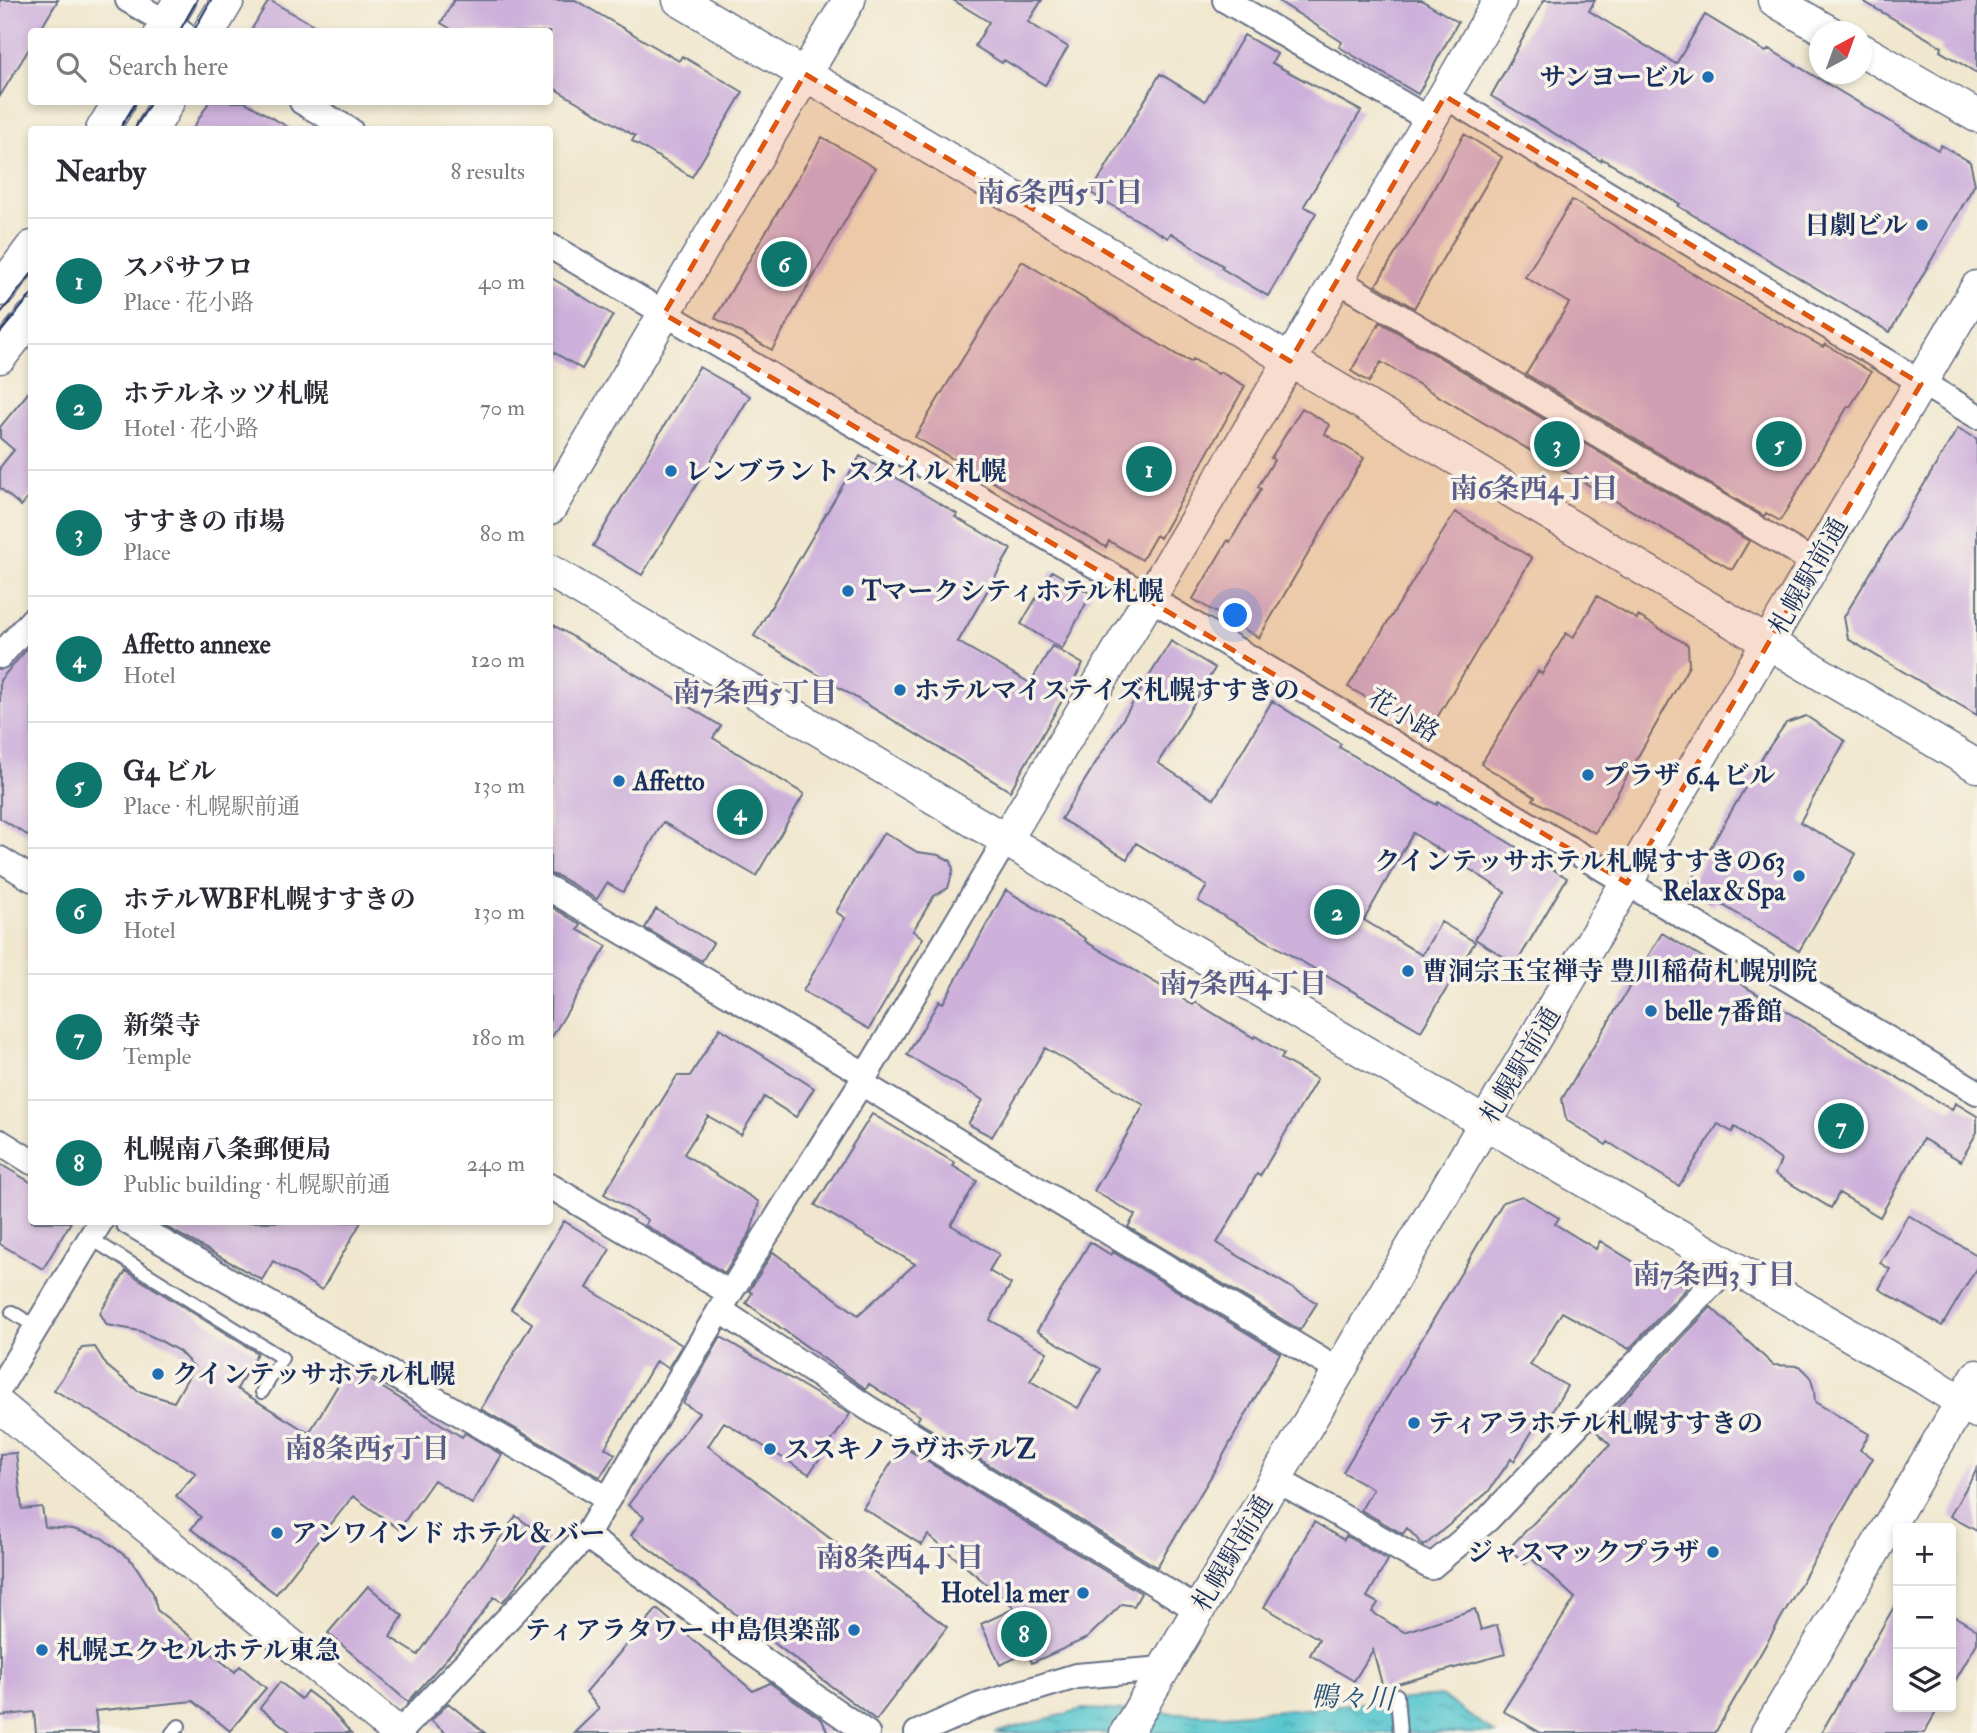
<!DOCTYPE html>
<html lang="en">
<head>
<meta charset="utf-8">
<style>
  :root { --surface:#fff; --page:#f7f7f7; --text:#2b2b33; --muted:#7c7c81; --line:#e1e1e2; --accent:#0f766e }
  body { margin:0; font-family:"IM FELL Double Pica","Noto Serif JP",serif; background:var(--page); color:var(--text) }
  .controls { position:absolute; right:21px; bottom:21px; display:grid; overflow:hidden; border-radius:7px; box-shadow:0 4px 10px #0003 }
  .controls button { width:63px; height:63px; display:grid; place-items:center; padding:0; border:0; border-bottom:2px solid var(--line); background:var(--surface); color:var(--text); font:35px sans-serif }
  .compass { position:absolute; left:1809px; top:21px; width:63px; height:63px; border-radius:50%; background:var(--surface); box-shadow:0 4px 10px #0003; rotate:41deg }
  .you { position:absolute; left:1236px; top:616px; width:24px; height:24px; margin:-18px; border:5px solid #fff; border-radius:50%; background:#1a73e8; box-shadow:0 0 0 10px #1a73e833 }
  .badge { display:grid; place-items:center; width:46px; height:46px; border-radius:50%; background:var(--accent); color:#fff; font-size:23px; font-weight:700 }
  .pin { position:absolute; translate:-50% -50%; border:4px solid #fff; box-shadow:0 2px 7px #0006 }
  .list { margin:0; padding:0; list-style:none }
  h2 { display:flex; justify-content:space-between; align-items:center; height:91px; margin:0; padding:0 28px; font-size:30px }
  h2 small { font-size:23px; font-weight:400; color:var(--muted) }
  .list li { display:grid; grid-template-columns:46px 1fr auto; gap:21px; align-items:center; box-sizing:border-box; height:126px; padding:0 28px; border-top:2px solid var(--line) }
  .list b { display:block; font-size:26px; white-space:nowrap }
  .list p { margin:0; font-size:23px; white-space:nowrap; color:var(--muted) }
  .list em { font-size:23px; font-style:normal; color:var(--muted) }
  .icon { flex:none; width:38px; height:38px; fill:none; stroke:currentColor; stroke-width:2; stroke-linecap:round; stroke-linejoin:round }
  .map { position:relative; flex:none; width:1977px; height:1733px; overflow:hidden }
  .search { position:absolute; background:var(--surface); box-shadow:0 4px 10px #0003; left:28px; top:28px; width:525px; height:77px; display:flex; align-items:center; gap:18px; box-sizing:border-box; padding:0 24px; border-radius:7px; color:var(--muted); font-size:26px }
  .panel { position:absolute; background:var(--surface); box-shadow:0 4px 10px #0003; left:28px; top:126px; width:525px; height:1099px; border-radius:7px }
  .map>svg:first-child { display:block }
  .water { fill:url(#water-ripples); stroke:#3a7b96; stroke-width:2 }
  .building { fill:#ceb1db }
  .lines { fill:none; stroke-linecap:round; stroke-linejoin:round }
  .service-casing { stroke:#666f85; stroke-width:16 }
  .minor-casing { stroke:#666f85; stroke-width:28 }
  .tertiary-casing { stroke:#666f85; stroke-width:35 }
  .service { stroke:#fff; stroke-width:12 }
  .minor { stroke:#fff; stroke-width:24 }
  .tertiary { stroke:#fff; stroke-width:32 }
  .tram { stroke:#1b2f5e; stroke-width:2 }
  .marked { fill:#de5710; fill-opacity:0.2; stroke:#de5710; stroke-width:5; stroke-dasharray:14 9; stroke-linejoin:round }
  .poi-dot { fill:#1f6fb2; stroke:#f7f3e8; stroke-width:2.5 }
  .labels { text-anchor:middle; stroke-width:7; stroke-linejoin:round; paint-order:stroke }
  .poi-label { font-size:26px; font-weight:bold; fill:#1b2f5e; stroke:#f7f3e8; text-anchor:start }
  .street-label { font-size:26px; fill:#1b2f5e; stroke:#f7f3e8 }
  .neighbourhood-label { font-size:28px; font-weight:bold; fill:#5a5c8a; stroke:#f7f3e8 }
  .water-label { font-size:28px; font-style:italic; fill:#2a557a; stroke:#f7f3e8 }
</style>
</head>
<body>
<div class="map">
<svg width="1977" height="1733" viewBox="0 0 1977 1733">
  <defs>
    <pattern id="water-ripples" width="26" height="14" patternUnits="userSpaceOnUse" patternTransform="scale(1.75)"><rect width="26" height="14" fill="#59c7cf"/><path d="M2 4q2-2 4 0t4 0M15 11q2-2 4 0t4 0" fill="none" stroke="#49a2ab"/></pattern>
  </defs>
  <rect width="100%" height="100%" fill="#f7f3e8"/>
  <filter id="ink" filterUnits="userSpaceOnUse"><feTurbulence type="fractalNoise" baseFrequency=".0143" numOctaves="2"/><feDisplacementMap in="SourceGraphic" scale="14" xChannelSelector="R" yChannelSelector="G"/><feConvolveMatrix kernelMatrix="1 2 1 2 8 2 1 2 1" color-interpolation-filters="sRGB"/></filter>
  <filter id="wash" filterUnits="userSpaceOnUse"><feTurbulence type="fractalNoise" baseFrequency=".00686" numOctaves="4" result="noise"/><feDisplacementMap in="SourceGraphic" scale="28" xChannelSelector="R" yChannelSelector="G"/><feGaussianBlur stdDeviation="1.57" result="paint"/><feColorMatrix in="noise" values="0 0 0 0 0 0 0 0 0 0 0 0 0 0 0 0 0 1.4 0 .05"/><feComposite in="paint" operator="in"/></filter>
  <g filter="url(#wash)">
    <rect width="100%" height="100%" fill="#f0e7ce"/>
    <!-- water -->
    <path class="water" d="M 1441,1696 L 1495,1733 L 994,1733 L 1083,1709 L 1224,1715 Z"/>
    <g id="blocks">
      <!-- building -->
      <path class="building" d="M 0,0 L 58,0 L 39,32 L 32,32 L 32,44 L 0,96 Z
        M 269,0 L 326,32 L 250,32 Z
        M 454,0 L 575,0 L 679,61 L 682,56 L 743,92 L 692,177 L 632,141 L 635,136 L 550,86 L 550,32 L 456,32 L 441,23 Z
        M 953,0 L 1042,0 L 1028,22 L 1068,47 L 1045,85 L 1004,60 L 1002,63 L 975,46 L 989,22 Z
        M 1277,0 L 1421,0 L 1458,22 L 1418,94 L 1339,47 L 1342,42 Z
        M 1544,0 L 1595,0 L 1589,11 L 1676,64 L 1705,15 L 1766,52 L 1769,49 L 1938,150 L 1941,145 L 1970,162 L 1975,184 L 1890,332 L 1678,206 L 1680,204 L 1602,159 L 1601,161 L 1491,96 Z
        M 1861,0 L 1977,0 L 1977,73 L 1940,51 L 1942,47 Z
        M 1244,35 L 1277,54 L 1272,63 L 1361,111 L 1304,206 L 1316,213 L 1268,296 L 1221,268 L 1223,266 L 1171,233 L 1168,238 L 1091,193 L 1160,74 L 1205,101 Z
        M 209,102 L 245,102 L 293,130 L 192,130 Z
        M 1464,134 L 1502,157 L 1414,308 L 1376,285 L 1421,212 Z
        M 822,137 L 875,168 L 772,350 L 715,318 Z
        M 1572,200 L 1715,287 L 1823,347 L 1825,344 L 1871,372 L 1850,407 L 1848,406 L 1780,521 L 1766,513 L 1764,516 L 1526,374 L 1569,303 L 1525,277 Z
        M 1022,261 L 1179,356 L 1191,362 L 1193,359 L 1218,374 L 1220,372 L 1245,386 L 1160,538 L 1156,535 L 1142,560 L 1109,541 L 1106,547 L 915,437 Z
        M 550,277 L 613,315 L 582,369 L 550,350 Z
        M 1380,322 L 1749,541 L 1732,570 L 1381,362 L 1369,382 L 1351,371 Z
        M 699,367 L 750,396 L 642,575 L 593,546 Z
        M 32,388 L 32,493 L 21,506 L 0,488 L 0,467 L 14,450 L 0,438 L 0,427 Z
        M 1302,408 L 1330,425 L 1325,434 L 1364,458 L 1259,638 L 1193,599 L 1228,540 L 1230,542 L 1261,489 L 1258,487 L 1274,460 L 1271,458 Z
        M 1958,428 L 1977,439 L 1977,715 L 1848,639 L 1844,617 Z
        M 860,456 L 957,514 L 955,517 L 1011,549 L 958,642 L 1030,683 L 1052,646 L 1083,664 L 1010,791 L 754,636 Z
        M 1455,512 L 1532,558 L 1428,733 L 1348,687 Z
        M 1052,571 L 1091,594 L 1062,649 L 1021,624 Z
        M 1597,596 L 1637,619 L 1638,616 L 1688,645 L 1689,666 L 1595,833 L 1533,800 L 1535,797 L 1481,764 L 1538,671 L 1542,674 L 1566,633 L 1573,638 Z
        M 550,623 L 721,726 L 713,738 L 804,794 L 756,876 L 663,822 L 623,892 L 607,883 L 597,899 L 558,876 L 550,874 Z
        M 1171,641 L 1215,668 L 1158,763 L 1214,799 L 1272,701 L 1341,744 L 1339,747 L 1437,805 L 1438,802 L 1480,825 L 1567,878 L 1516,964 L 1475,939 L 1505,892 L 1413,833 L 1364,920 L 1422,955 L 1441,922 L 1475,942 L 1421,1031 L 1198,901 L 1207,886 L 1136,843 L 1127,859 L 1061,819 Z
        M 32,643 L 32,838 L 0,818 L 0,680 Z
        M 1806,716 L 1845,741 L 1800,822 L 1856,854 L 1799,951 L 1716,901 L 1714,906 L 1686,890 L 1765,753 L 1786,723 Z
        M 884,832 L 917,852 L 939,855 L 951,861 L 953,870 L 948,888 L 934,896 L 913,931 L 923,938 L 869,1029 L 803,991 L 845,918 L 836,912 Z
        M 1006,890 L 1086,939 L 1085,941 L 1193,1005 L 1195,1002 L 1254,1038 L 1255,1036 L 1284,1054 L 1281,1059 L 1317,1079 L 1260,1176 L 1257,1174 L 1217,1243 L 1317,1303 L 1300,1330 L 1128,1227 L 1135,1215 L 1094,1191 L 1144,1105 L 1045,1048 L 992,1137 L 968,1124 L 983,1100 L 907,1055 L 939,1001 L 943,1003 Z
        M 550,906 L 581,925 L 578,930 L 607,946 L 550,1040 Z
        M 656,909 L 713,943 L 702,961 L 645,928 Z
        M 1662,933 L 1714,964 L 1712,967 L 1952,1110 L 1955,1103 L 1977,1116 L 1977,1132 L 1961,1161 L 1923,1139 L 1880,1217 L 1839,1193 L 1831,1208 L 1775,1174 L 1781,1160 L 1735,1127 L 1732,1132 L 1718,1124 L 1679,1186 L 1608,1142 L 1606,1145 L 1566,1120 L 1562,1099 Z
        M 720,1028 L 814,1088 L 796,1117 L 764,1097 L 741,1135 L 708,1116 L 684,1154 L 759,1202 L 751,1231 L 725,1273 L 645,1225 L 648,1220 L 604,1194 L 677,1076 L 690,1076 Z
        M 872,1114 L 955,1163 L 953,1166 L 977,1181 L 951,1225 L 999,1254 L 989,1271 L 1011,1284 L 990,1320 L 1047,1352 L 1030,1381 L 1078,1408 L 1101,1369 L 1037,1331 L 1090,1242 L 1111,1255 L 1113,1252 L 1280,1353 L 1219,1463 L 1157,1567 L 917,1421 L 920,1416 L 869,1384 L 866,1389 L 746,1303 L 752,1293 L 749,1291 L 773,1252 L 858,1315 L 915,1264 L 815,1205 Z
        M 0,1164 L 32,1183 L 32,1222 L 71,1222 L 43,1269 L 0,1244 Z
        M 1522,1196 L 1559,1218 L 1555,1224 L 1596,1249 L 1600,1241 L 1658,1277 L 1661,1272 L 1687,1288 L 1629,1349 L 1562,1312 L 1530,1365 L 1567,1386 L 1555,1407 L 1546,1421 L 1541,1417 L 1514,1461 L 1511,1459 L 1488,1492 L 1424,1546 L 1407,1528 L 1403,1534 L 1361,1510 L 1373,1489 L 1343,1472 L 1503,1202 Z
        M 1908,1215 L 1977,1255 L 1977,1267 L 1942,1326 L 1879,1289 L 1890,1269 L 1880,1263 Z
        M 564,1221 L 610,1249 L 587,1288 L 682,1345 L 668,1368 L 656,1361 L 605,1448 L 615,1454 L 600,1477 L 481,1409 L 532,1323 L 511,1309 Z
        M 157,1222 L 361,1222 L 322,1290 L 273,1261 L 262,1280 Z
        M 126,1271 L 257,1353 L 237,1389 L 309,1433 L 349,1367 L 462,1437 L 465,1433 L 502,1455 L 472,1504 L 434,1480 L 399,1529 L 353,1496 L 276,1594 L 191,1529 L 201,1517 L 176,1496 L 196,1473 L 54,1390 L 82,1348 L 95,1347 L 107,1366 L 138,1391 L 174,1402 L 194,1367 L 179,1351 L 159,1340 L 140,1331 L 107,1325 L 100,1313 Z
        M 1711,1307 L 1773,1365 L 1800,1366 L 1810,1376 L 1814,1390 L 1815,1402 L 1869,1434 L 1860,1450 L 1873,1458 L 1715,1733 L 1541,1733 L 1503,1711 L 1575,1598 L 1531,1558 L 1525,1564 L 1509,1548 L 1610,1445 L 1595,1430 Z
        M 721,1337 L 850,1414 L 809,1474 L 724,1422 L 708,1446 L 947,1627 L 876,1720 L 631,1535 L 644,1517 L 628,1505 L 699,1413 L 683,1403 Z
        M 902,1446 L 1141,1593 L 1134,1606 L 1122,1604 L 1087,1638 L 1032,1663 L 1027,1653 L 1000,1665 L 981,1624 L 1015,1608 L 928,1535 L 922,1545 L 863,1508 Z
        M 16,1453 L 22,1509 L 42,1507 L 45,1527 L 73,1529 L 102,1538 L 133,1562 L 153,1593 L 157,1610 L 235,1672 L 240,1666 L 266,1688 L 230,1731 L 193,1701 L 95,1711 L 98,1733 L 36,1733 L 34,1712 L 0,1716 L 0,1454 Z
        M 1977,1469 L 1977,1531 L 1950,1516 Z
        M 516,1516 L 549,1540 L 510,1594 L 502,1602 L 494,1597 L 460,1643 L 408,1702 L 328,1633 L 368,1586 L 403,1616 L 390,1637 L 418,1655 Z
        M 1314,1522 L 1344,1540 L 1346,1536 L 1388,1560 L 1367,1597 L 1378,1603 L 1372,1612 L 1404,1632 L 1475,1609 L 1481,1630 L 1497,1625 L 1505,1654 L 1383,1688 L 1373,1650 L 1354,1681 L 1310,1655 L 1319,1639 L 1264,1607 Z
        M 1898,1600 L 1898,1707 L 1939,1707 L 1924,1733 L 1821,1733 Z
        M 657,1609 L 753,1691 L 770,1683 L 822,1720 L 828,1733 L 574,1733 L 599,1709 L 586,1692 Z
        M 1951,1614 L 1977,1630 L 1977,1643 L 1951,1688 Z
        M 280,1682 L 301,1699 L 307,1691 L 327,1706 L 351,1733 L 292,1733 L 260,1708 Z
        M 448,1703 L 485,1733 L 446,1733 L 431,1721 Z"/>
    </g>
  </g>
  <g filter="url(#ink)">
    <use href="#blocks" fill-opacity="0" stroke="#666f85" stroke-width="2"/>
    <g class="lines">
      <!-- service casing -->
      <g class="service-casing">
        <path id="service" d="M 90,1238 L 282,1358 L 262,1392
          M 12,1312 L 36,1327
          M 1397,1695 L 1400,1733
          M 172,1733 L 179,1726"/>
      </g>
      <!-- minor casing -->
      <g class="minor-casing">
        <path id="minor" d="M 128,0 L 182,32
          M 1225,0 L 1430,120
          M 1445,96 L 1977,416
          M 302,102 L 350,130
          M 550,246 L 1150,598 L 1977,1092
          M 1338,280 L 1815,563
          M 0,656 L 32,620
          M 0,859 L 32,879
          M 550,889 L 866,1075
          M 861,1083 L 1339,1371
          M 0,1142 L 32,1162
          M 550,1186 L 730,1293
          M 128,1222 L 608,1499
          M 720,1310 L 868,1408 L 1198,1610
          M 0,1387 L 100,1222
          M 1276,1479 L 1431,1567 L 1488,1519 L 1729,1266
          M 586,1536 L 867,1733
          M 399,1733 L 586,1536 L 730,1293 L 861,1083 L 1006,840
          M 917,1733 L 978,1706 L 1076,1676 L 1163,1669"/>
      </g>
      <!-- tertiary casing -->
      <g class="tertiary-casing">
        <path id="tertiary" d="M 679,0 L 1977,766
          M 1774,0 L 1829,32
          M 161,32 L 180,0
          M 209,32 L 228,0
          M 1862,50 L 1977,116
          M 102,130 L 119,102
          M 152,130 L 168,102
          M 0,290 L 32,247
          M 0,357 L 32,317
          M 550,508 L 849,0
          M 550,571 L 1485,1123 L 1924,1378 L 1977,1412
          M 1006,840 L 1270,395 L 1500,0
          M 0,1406 L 398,1733
          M 1126,1733 L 1977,287
          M 1767,1733 L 1977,1376"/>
      </g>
      <!-- service -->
      <use href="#service" class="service"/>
      <!-- minor -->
      <use href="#minor" class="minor"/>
      <!-- tertiary -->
      <use href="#tertiary" class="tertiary"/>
      <!-- tram -->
      <path class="tram" d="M 179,32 L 197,0
        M 193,32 L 211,0
        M 119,130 L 136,102
        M 134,130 L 151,102
        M 0,314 L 32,273
        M 0,333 L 32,294"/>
    </g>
  </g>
  <!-- marked area -->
  <path class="marked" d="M 805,74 L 1290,361 L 1445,96 L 1921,384 L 1627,883 L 664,314 Z"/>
  <!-- markers -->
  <g class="poi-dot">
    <circle cx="1708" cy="77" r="7"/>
    <circle cx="1922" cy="225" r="7"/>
    <circle cx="671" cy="471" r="7"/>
    <circle cx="848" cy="591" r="7"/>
    <circle cx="900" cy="690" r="7"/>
    <circle cx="1588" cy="775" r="7"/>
    <circle cx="619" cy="781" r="7"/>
    <circle cx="1799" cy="876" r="7"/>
    <circle cx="1408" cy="971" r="7"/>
    <circle cx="1651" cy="1011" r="7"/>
    <circle cx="158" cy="1374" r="7"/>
    <circle cx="1414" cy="1423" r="7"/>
    <circle cx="770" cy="1449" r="7"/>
    <circle cx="277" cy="1533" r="7"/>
    <circle cx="1713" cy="1552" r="7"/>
    <circle cx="1083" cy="1593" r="7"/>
    <circle cx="854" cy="1630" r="7"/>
    <circle cx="42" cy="1650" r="7"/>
  </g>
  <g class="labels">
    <!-- poi labels -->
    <g class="poi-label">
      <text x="1694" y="86" text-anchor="end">サンヨービル</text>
      <text x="1908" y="234" text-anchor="end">日劇ビル</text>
      <text x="685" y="480">レンブラント スタイル 札幌</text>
      <text x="862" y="600">Tマークシティホテル札幌</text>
      <text x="914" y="699">ホテルマイステイズ札幌すすきの</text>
      <text x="1602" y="784">プラザ 6.4 ビル</text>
      <text x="633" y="790">Affetto</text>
      <text x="1785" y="870" text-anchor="end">クインテッサホテル札幌すすきの63<tspan x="1785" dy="30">Relax＆Spa</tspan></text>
      <text x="1422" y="980">曹洞宗玉宝禅寺 豊川稲荷札幌別院</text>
      <text x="1665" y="1020">belle 7番館</text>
      <text x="172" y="1383">クインテッサホテル札幌</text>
      <text x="1428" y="1432">ティアラホテル札幌すすきの</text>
      <text x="784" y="1458">ススキノラヴホテルZ</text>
      <text x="291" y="1542">アンワインド ホテル＆バー</text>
      <text x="1699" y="1561" text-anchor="end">ジャスマックプラザ</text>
      <text x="1069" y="1602" text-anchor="end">Hotel la mer</text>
      <text x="840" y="1639" text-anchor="end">ティアラタワー 中島倶楽部</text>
      <text x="56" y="1659">札幌エクセルホテル東急</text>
    </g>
    <!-- street labels -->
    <g class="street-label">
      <text transform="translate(1808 576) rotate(-60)" y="9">札幌駅前通</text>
      <text transform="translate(1404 715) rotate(31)" y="9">花小路</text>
      <text transform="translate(1520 1065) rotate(-59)" y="9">札幌駅前通</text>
      <text transform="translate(1232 1553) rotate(-59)" y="9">札幌駅前通</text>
    </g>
    <!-- neighbourhood labels -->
    <g class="neighbourhood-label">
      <text x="1060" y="202">南6条西5丁目</text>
      <text x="1534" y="498">南6条西4丁目</text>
      <text x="755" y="702">南7条西5丁目</text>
      <text x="1243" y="993">南7条西4丁目</text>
      <text x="1714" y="1284">南7条西3丁目</text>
      <text x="367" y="1458">南8条西5丁目</text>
      <text x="900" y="1567">南8条西4丁目</text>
    </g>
    <!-- water labels -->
    <g class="water-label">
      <text transform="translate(1352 1697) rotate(2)" y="10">鴨々川</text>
    </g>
  </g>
</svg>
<div class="controls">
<button>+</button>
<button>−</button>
<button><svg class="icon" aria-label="layers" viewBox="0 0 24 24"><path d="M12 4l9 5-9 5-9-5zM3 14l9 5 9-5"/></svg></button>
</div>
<svg class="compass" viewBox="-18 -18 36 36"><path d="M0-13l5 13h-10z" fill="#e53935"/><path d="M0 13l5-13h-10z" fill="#7c7c81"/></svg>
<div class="you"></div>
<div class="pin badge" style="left:1149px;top:469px">1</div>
<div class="pin badge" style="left:1337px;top:912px">2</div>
<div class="pin badge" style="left:1557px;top:444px">3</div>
<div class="pin badge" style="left:740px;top:812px">4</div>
<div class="pin badge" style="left:1779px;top:444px">5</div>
<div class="pin badge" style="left:784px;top:264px">6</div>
<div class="pin badge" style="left:1841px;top:1126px">7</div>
<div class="pin badge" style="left:1024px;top:1634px">8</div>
<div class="search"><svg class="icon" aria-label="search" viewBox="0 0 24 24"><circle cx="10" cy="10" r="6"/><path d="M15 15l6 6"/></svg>Search here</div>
<section class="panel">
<h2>Nearby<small>8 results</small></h2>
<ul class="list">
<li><span class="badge">1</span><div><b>スパサフロ</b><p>Place · 花小路</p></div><em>40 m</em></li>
<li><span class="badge">2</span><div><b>ホテルネッツ札幌</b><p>Hotel · 花小路</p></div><em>70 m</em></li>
<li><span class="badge">3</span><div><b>すすきの 市場</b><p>Place</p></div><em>80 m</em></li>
<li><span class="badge">4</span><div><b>Affetto annexe</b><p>Hotel</p></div><em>120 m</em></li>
<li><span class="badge">5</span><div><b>G4 ビル</b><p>Place · 札幌駅前通</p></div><em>130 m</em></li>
<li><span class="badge">6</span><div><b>ホテルWBF札幌すすきの</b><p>Hotel</p></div><em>130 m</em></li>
<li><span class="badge">7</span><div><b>新榮寺</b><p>Temple</p></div><em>180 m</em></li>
<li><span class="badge">8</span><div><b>札幌南八条郵便局</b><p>Public building · 札幌駅前通</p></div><em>240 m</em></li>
</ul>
</section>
</div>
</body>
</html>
